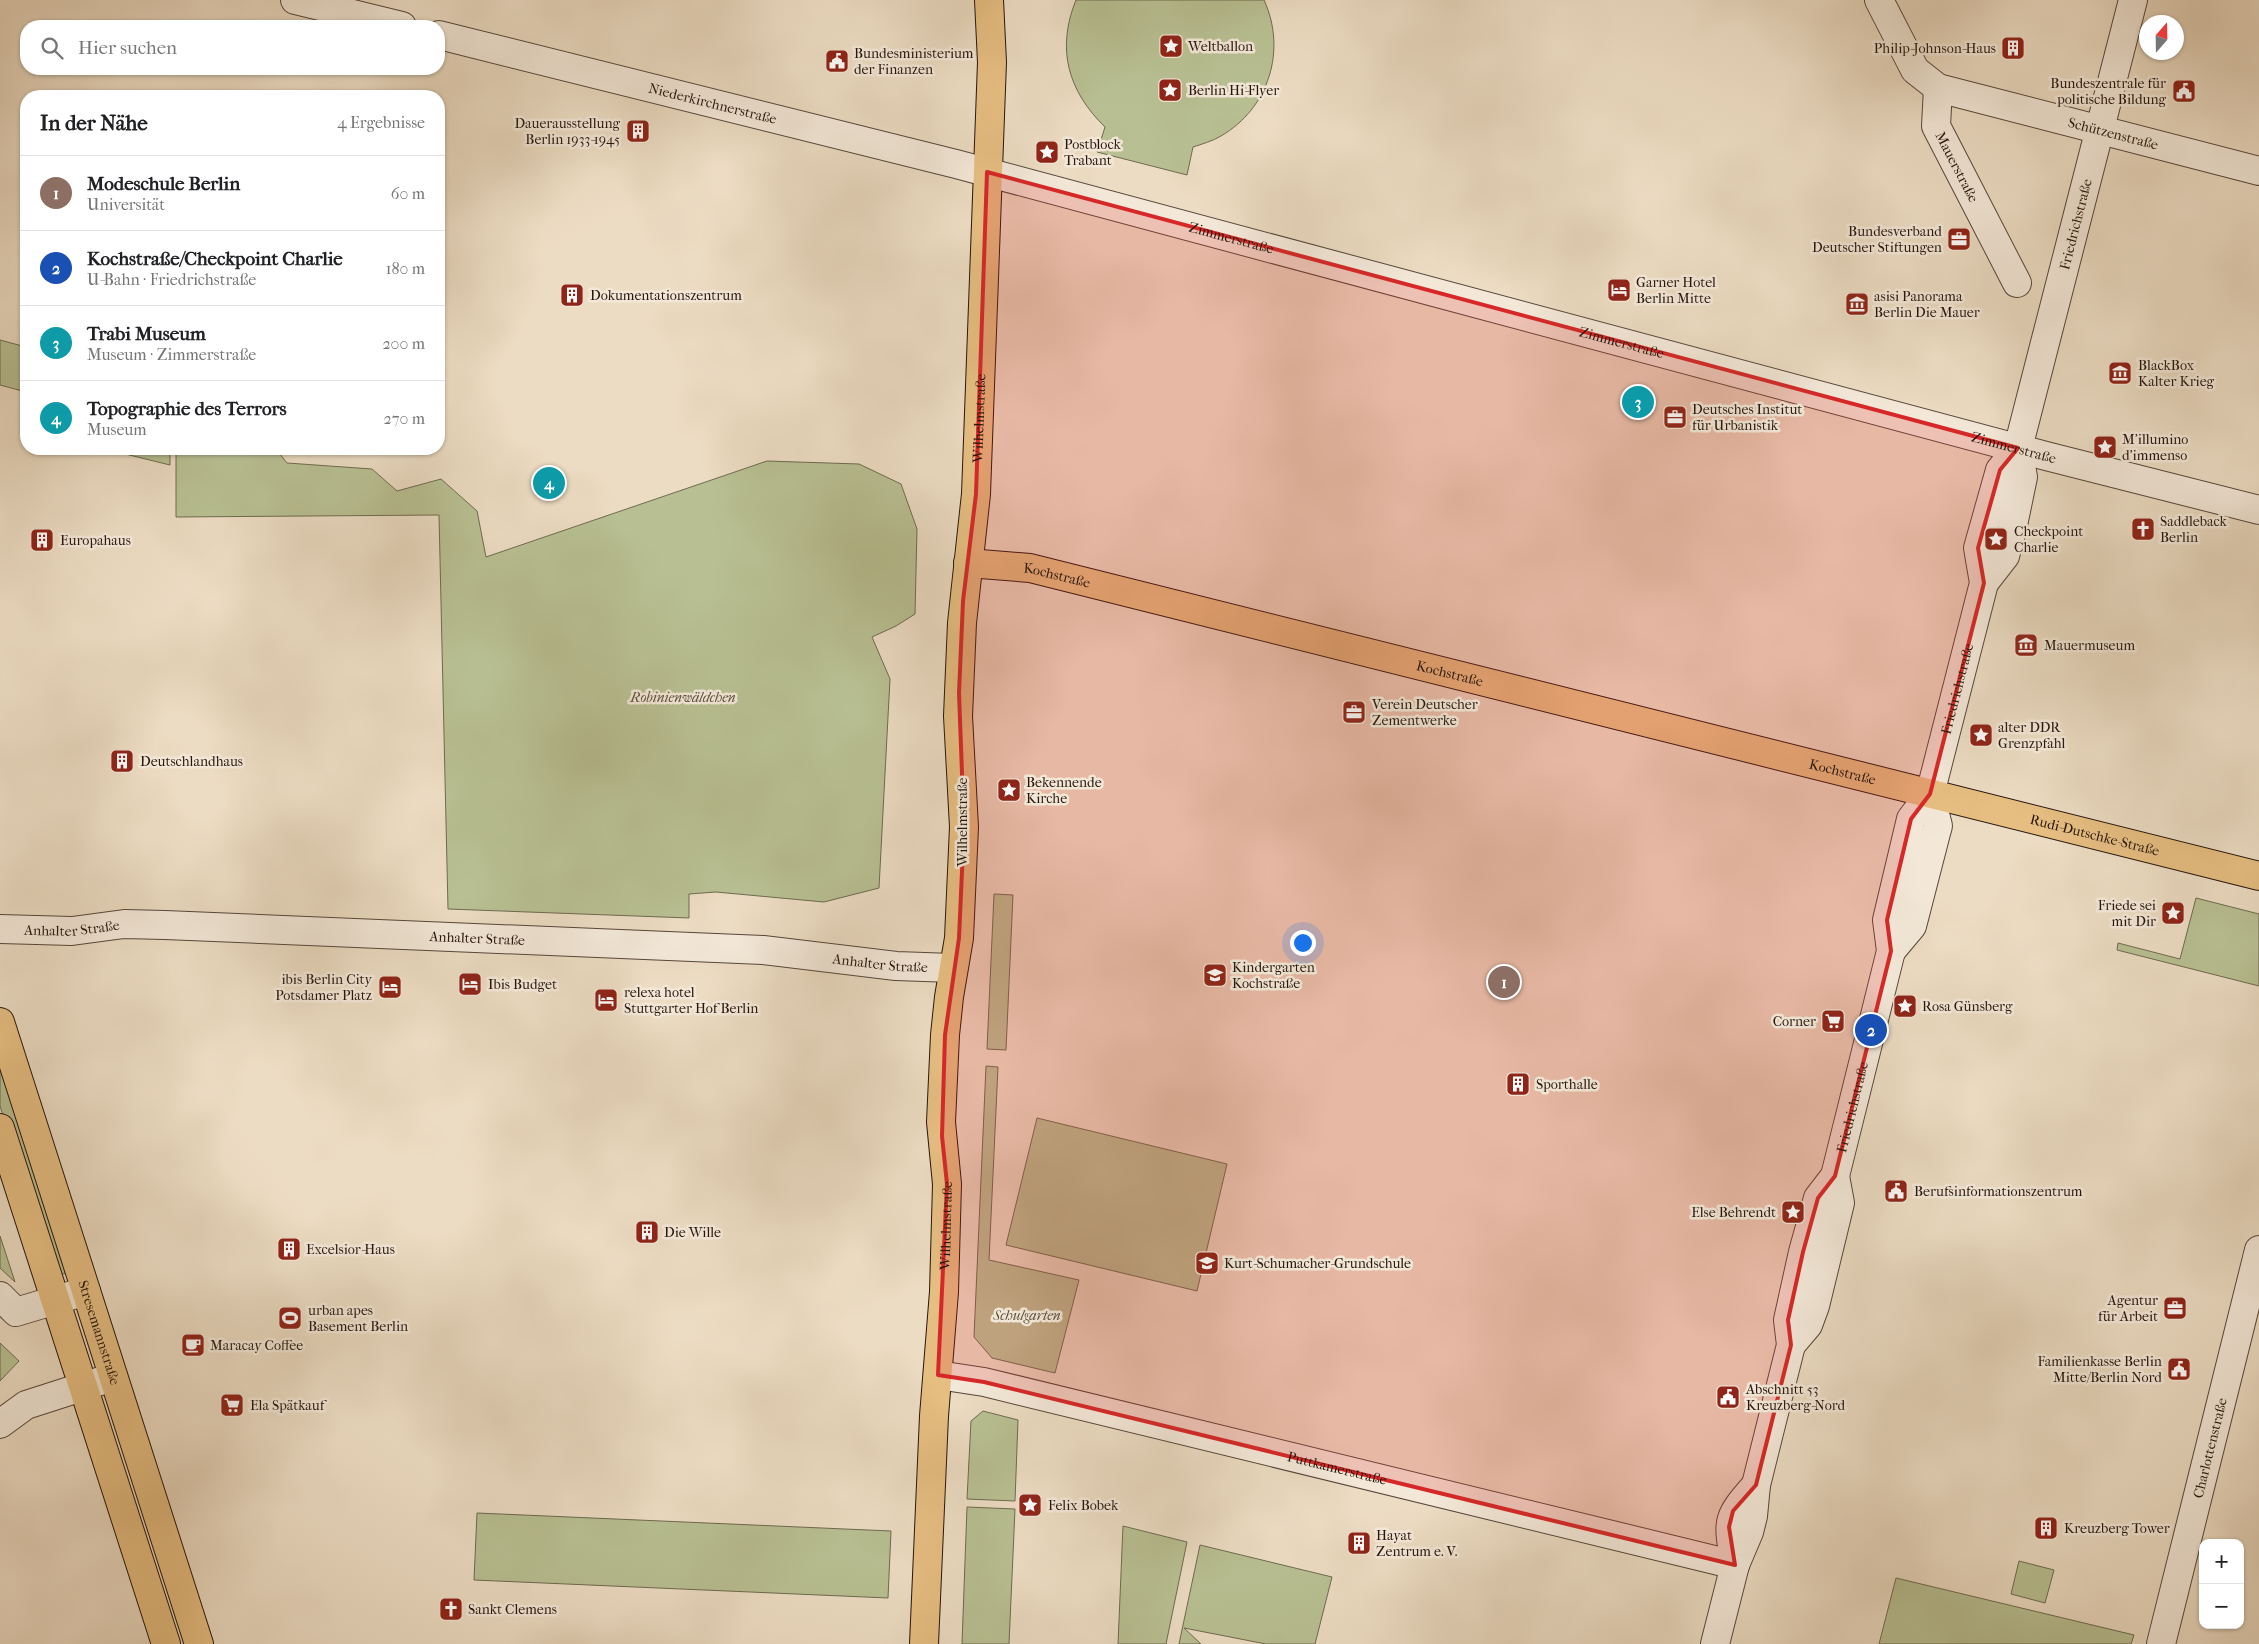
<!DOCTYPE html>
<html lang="de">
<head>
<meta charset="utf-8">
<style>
  :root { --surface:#fff; --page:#f2f2f2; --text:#202124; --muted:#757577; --line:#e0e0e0; --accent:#7c3aed }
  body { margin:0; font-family:"IM FELL French Canon",serif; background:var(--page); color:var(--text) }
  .controls { position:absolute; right:15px; bottom:15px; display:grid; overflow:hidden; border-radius:10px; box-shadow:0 1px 4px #0004 }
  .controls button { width:45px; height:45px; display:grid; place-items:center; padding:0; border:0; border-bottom:1px solid var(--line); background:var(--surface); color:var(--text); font:25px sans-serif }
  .compass { position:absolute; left:2139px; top:15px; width:45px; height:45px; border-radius:50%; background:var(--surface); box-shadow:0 1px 4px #0004; rotate:20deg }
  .you { position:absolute; left:1302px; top:942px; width:18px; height:18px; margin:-12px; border:4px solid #fff; border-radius:50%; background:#1a73e8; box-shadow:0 0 0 8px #1a73e833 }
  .badge { display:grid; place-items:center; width:32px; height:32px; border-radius:50%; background:var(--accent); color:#fff; font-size:16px; font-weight:700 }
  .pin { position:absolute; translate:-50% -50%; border:2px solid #fff; box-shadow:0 1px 5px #0006 }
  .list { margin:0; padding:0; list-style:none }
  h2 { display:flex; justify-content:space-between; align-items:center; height:65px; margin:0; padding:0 20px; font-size:21px }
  h2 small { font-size:16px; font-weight:400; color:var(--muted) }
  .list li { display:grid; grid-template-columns:32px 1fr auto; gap:15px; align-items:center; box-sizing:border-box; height:75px; padding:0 20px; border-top:1px solid var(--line) }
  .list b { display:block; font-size:19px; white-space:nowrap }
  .list p { margin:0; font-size:16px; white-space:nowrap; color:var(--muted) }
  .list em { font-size:16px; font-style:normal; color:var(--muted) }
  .icon { flex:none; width:28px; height:28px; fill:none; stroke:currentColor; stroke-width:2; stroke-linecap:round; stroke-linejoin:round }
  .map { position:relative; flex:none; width:2259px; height:1644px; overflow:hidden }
  .search { position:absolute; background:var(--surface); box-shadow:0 1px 4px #0004; left:20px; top:20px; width:425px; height:55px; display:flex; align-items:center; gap:12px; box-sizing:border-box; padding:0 18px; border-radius:20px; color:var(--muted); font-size:19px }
  .panel { position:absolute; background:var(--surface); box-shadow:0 1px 4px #0004; left:20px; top:90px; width:425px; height:365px; border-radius:20px }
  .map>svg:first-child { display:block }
  .green { fill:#b8c093; stroke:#6e6a50 }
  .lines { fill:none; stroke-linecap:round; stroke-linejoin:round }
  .minor-casing { stroke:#57463a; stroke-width:30 }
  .major-casing { stroke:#25140c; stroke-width:30 }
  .minor { stroke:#f3e8d8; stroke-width:28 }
  .major { stroke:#e6be82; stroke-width:28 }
  .marked { fill:#d62828; fill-opacity:0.2; stroke:#d62828; stroke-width:4; stroke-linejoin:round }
  .labels { text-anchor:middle; stroke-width:5; stroke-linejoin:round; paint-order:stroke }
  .poi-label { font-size:14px; fill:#25140c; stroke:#f3e8d8; text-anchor:start }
  .street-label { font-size:14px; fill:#25140c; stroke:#f3e8d8 }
  .park-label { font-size:14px; font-style:italic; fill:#58503b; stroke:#f3e8d8 }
</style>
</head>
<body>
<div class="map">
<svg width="2259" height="1644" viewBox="0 0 2259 1644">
  <rect width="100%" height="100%" fill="#ecdcc3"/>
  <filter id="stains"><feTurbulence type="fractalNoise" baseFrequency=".004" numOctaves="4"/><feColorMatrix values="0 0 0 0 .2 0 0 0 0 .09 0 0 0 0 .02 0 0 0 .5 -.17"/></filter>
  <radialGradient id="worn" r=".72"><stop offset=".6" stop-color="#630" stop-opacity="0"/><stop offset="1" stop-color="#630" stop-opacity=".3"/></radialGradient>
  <!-- green -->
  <path class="green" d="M 1076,0 L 1264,0 C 1287,50 1269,108 1221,136 C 1213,141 1202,144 1193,147 L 1187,175 L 1097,152 L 1105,127 C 1068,91 1056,49 1076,0 Z
    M 0,340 L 26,347 L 26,392 L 0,385 Z
    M 105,449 L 170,449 L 170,465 Z
    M 176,449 L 276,449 L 287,463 L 372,469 L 397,491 L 441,479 L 477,511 L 486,557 L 767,461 L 859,464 L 901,484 L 917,529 L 915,614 L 896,626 L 872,637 L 890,679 L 879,888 L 824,902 L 716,892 L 689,894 L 689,918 L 448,909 L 439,515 L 176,517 Z
    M 994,894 L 1013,895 L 1006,1050 L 987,1049 Z
    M 2196,898 L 2259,914 L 2259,986 L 2117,950 L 2118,943 L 2180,959 Z
    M 0,1051 L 71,1272 L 54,1276 L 0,1106 Z
    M 986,1066 L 998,1067 L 989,1260 L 1079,1280 L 1055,1373 L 992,1358 L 974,1337 Z
    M 1037,1118 L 1227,1164 L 1197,1291 L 1006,1245 Z
    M 0,1236 L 15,1282 L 0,1268 Z
    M 0,1343 L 19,1361 L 0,1381 Z
    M 983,1411 L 1018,1420 L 1015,1501 L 967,1499 L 971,1421 Z
    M 967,1507 L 1015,1509 L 1009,1644 L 962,1644 Z
    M 477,1513 L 891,1531 L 888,1598 L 474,1580 Z
    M 1123,1526 L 1187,1542 L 1166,1644 L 1118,1644 Z
    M 1200,1545 L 1332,1577 L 1315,1644 L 1266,1644 L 1184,1628 L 1201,1644 L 1179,1644 Z
    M 2019,1561 L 2054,1570 L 2045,1603 L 2011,1594 Z
    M 1896,1578 L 2134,1635 L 2131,1644 L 1879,1644 Z"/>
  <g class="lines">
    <!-- minor casing -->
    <g class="minor-casing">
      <g id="minor">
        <path d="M 295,0 L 402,26"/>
        <path id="s1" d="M 1879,0 L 1915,70 L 1938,88 L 2259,171"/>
        <path id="s2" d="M 439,35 L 956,164 L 2046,456 L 2259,510"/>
        <path id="s3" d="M 1938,88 L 1936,126 L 2017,283"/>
        <path d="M 1984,583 L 2005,556 L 2012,530 L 2023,477 L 2018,448"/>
        <path id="s4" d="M 0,929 L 72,931 L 124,924 L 165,925 L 763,950 L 896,966 L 953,968"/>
        <path d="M 1891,951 L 1912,926 L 1936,833 L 1938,826 L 1930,794"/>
        <path d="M 0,1296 L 16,1312 L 86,1291"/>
        <path d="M 1791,1345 L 1808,1325 L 1815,1306 L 1840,1203 L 1835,1176"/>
        <path id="s5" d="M 938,1375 L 984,1382 L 1735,1565"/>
        <path d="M 0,1424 L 26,1405 L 113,1377"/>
        <path d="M 1735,1565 C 1728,1520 1725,1520 1756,1485"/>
        <path id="s6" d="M 1715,1644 L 1735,1565 L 1749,1532 L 1753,1516 L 1756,1485 L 1791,1345 L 1788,1320 L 1803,1252 L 1818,1198 L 1835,1176 L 1891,951 L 1887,920 L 1911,819 L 1930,794 L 1984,583 L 1978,548 L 2000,470 L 2018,448 L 2133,0"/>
        <path id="s7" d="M 2161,1644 L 2259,1250"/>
      </g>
    </g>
    <!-- major casing -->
    <g class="major-casing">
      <g id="major">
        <path id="s8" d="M 968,563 L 1030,568 L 2259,876"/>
        <path id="s9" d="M 0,1022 L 199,1644"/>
        <path d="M 0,1128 L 166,1644"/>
        <path id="s10" d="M 924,1644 L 934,1416 L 944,1292 L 947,1184 L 941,1122 L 945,1035 L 949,997 L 959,938 L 964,827 L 958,716 L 962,623 L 976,494 L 992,62 L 989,0"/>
      </g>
    </g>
    <!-- minor -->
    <use href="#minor" class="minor"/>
    <!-- major -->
    <use href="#major" class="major"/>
  </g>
  <!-- marked area -->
  <path class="marked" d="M 987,172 L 2018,448 L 2000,470 L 1978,548 L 1984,583 L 1930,794 L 1911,819 L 1887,920 L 1891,951 L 1835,1176 L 1818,1198 L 1803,1252 L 1788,1320 L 1791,1345 L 1756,1485 L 1733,1511 L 1729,1527 L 1735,1565 L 984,1382 L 938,1375 L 947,1184 L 942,1136 L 945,1035 L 959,938 L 964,827 L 959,693 L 963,601 L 976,494 Z"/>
  <!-- icons -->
  <defs>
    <g id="sight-square" transform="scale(1.25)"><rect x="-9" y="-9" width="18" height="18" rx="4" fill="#8f2418" stroke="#f3e8d8"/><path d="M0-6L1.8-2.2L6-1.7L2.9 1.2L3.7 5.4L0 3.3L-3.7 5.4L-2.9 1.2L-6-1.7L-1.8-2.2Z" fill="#fff"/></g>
    <g id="building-square" transform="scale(1.25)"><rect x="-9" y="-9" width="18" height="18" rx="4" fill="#8f2418" stroke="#f3e8d8"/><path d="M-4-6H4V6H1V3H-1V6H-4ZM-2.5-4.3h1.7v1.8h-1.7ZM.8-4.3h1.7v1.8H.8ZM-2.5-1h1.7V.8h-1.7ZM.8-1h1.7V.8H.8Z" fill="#fff"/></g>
    <g id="civic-square" transform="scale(1.25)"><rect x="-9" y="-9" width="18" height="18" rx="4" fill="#8f2418" stroke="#f3e8d8"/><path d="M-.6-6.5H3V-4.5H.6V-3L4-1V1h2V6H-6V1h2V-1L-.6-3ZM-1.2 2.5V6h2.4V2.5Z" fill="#fff"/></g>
    <g id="office-square" transform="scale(1.25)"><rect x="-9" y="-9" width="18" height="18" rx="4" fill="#8f2418" stroke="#f3e8d8"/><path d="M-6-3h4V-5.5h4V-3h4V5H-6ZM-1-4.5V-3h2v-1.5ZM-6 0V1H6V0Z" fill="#fff"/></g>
    <g id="hotel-square" transform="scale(1.25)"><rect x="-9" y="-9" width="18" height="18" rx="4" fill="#8f2418" stroke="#f3e8d8"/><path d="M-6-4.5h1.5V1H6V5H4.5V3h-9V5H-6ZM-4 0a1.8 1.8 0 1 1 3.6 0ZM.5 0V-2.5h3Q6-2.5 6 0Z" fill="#fff"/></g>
    <g id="museum-square" transform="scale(1.25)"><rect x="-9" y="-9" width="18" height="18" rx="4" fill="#8f2418" stroke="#f3e8d8"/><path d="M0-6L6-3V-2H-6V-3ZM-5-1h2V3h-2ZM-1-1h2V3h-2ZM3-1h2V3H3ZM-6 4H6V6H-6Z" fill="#fff"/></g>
    <g id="church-square" transform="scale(1.25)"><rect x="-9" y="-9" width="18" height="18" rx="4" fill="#8f2418" stroke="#f3e8d8"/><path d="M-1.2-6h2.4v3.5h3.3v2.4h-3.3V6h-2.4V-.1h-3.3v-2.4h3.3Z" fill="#fff"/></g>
    <g id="school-square" transform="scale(1.25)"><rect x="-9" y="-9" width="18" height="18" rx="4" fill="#8f2418" stroke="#f3e8d8"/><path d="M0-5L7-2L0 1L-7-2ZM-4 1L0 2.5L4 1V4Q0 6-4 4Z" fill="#fff"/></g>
    <g id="supermarket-square" transform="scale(1.25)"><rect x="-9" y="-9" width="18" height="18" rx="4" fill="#8f2418" stroke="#f3e8d8"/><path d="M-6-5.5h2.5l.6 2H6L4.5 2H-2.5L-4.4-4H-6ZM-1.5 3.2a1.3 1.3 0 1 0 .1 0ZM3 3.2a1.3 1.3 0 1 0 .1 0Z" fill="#fff"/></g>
    <g id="stadium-square" transform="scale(1.25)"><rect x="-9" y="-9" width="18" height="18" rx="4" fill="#8f2418" stroke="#f3e8d8"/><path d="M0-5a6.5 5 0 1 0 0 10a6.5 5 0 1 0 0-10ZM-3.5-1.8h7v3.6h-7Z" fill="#fff"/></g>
    <g id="cafe-square" transform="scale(1.25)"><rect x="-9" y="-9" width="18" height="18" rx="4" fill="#8f2418" stroke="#f3e8d8"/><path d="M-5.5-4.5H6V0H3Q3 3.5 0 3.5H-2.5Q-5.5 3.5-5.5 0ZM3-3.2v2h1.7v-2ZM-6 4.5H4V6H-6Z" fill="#fff"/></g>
  </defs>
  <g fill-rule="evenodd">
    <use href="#sight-square" x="1171" y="46"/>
    <use href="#building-square" x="2013" y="48"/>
    <use href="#civic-square" x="837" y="61"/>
    <use href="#sight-square" x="1170" y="90"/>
    <use href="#civic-square" x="2184" y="91"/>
    <use href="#building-square" x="638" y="131"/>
    <use href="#sight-square" x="1047" y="152"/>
    <use href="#office-square" x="1959" y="239"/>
    <use href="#hotel-square" x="1619" y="290"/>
    <use href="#building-square" x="572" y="295"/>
    <use href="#museum-square" x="1857" y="304"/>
    <use href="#museum-square" x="2120" y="373"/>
    <use href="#office-square" x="1675" y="417"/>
    <use href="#sight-square" x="2105" y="447"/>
    <use href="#church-square" x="2143" y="529"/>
    <use href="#sight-square" x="1996" y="539"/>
    <use href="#building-square" x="42" y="540"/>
    <use href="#museum-square" x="2026" y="645"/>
    <use href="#office-square" x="1354" y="712"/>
    <use href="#sight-square" x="1981" y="735"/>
    <use href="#building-square" x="122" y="761"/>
    <use href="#sight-square" x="1009" y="790"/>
    <use href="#sight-square" x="2173" y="913"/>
    <use href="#school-square" x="1215" y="975"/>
    <use href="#hotel-square" x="470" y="984"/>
    <use href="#hotel-square" x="390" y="987"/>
    <use href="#hotel-square" x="606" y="1000"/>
    <use href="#sight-square" x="1905" y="1006"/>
    <use href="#supermarket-square" x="1833" y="1021"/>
    <use href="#building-square" x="1518" y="1084"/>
    <use href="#civic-square" x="1896" y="1191"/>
    <use href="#sight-square" x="1793" y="1212"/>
    <use href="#building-square" x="647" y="1232"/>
    <use href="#building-square" x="289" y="1249"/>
    <use href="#school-square" x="1207" y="1263"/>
    <use href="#office-square" x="2175" y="1308"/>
    <use href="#stadium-square" x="290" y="1318"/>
    <use href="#cafe-square" x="193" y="1345"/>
    <use href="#civic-square" x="2179" y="1369"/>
    <use href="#civic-square" x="1728" y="1397"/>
    <use href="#supermarket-square" x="232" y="1405"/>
    <use href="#sight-square" x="1030" y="1505"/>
    <use href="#building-square" x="2046" y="1528"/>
    <use href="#building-square" x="1359" y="1543"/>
    <use href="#church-square" x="451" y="1609"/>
  </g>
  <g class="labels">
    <!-- poi labels -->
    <g class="poi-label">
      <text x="1188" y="51">Weltballon</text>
      <text x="1996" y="53" text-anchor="end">Philip-Johnson-Haus</text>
      <text x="854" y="58">Bundesministerium<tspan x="854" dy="16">der Finanzen</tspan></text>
      <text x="2166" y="88" text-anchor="end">Bundeszentrale für<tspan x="2166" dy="16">politische Bildung</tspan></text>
      <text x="1188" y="95">Berlin Hi-Flyer</text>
      <text x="620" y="128" text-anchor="end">Dauerausstellung<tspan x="620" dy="16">Berlin 1933-1945</tspan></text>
      <text x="1064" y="149">Postblock<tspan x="1064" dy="16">Trabant</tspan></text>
      <text x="1942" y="236" text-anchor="end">Bundesverband<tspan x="1942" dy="16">Deutscher Stiftungen</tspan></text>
      <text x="1636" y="287">Garner Hotel<tspan x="1636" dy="16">Berlin Mitte</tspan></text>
      <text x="590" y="300">Dokumentationszentrum</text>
      <text x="1874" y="301">asisi Panorama<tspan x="1874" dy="16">Berlin Die Mauer</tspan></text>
      <text x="2138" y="370">BlackBox<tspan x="2138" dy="16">Kalter Krieg</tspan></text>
      <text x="1692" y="414">Deutsches Institut<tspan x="1692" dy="16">für Urbanistik</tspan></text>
      <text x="2122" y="444">M'illumino<tspan x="2122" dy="16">d'immenso</tspan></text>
      <text x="2160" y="526">Saddleback<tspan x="2160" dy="16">Berlin</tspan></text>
      <text x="2014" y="536">Checkpoint<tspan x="2014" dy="16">Charlie</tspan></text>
      <text x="60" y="545">Europahaus</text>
      <text x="2044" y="650">Mauermuseum</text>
      <text x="1372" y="709">Verein Deutscher<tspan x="1372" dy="16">Zementwerke</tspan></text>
      <text x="1998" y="732">alter DDR<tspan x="1998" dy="16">Grenzpfahl</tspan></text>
      <text x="140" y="766">Deutschlandhaus</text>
      <text x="1026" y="787">Bekennende<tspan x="1026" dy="16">Kirche</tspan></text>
      <text x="2156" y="910" text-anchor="end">Friede sei<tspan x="2156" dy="16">mit Dir</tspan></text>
      <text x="1232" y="972">Kindergarten<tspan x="1232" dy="16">Kochstraße</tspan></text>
      <text x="372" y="984" text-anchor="end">ibis Berlin City<tspan x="372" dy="16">Potsdamer Platz</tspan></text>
      <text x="488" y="989">Ibis Budget</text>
      <text x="624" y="997">relexa hotel<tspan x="624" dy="16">Stuttgarter Hof Berlin</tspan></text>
      <text x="1922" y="1011">Rosa Günsberg</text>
      <text x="1816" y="1026" text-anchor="end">Corner</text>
      <text x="1536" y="1089">Sporthalle</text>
      <text x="1914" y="1196">Berufsinformationszentrum</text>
      <text x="1776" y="1217" text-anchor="end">Else Behrendt</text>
      <text x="664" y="1237">Die Wille</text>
      <text x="306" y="1254">Excelsior-Haus</text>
      <text x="1224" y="1268">Kurt-Schumacher-Grundschule</text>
      <text x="2158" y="1305" text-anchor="end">Agentur<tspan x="2158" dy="16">für Arbeit</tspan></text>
      <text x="308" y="1315">urban apes<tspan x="308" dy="16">Basement Berlin</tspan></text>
      <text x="210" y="1350">Maracay Coffee</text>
      <text x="2162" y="1366" text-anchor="end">Familienkasse Berlin<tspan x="2162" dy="16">Mitte/Berlin Nord</tspan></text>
      <text x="1746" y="1394">Abschnitt 53<tspan x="1746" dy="16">Kreuzberg-Nord</tspan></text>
      <text x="250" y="1410">Ela Spätkauf</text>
      <text x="1048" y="1510">Felix Bobek</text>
      <text x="2064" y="1533">Kreuzberg Tower</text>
      <text x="1376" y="1540">Hayat<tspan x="1376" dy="16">Zentrum e. V.</tspan></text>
      <text x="468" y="1614">Sankt Clemens</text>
    </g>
    <!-- street labels -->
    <g class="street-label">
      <text dy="5" stroke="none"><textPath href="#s2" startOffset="282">Niederkirchnerstraße</textPath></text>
      <text dy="5" stroke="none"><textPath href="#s1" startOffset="289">Schützenstraße</textPath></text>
      <text dy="5" stroke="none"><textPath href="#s3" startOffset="84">Mauerstraße</textPath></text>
      <text dy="5" stroke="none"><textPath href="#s6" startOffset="1480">Friedrichstraße</textPath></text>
      <text dy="5" stroke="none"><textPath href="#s2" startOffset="818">Zimmerstraße</textPath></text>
      <text dy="5" stroke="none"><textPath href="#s2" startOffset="1222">Zimmerstraße</textPath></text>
      <text dy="5" stroke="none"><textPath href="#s10" startOffset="1229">Wilhelmstraße</textPath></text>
      <text dy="5" stroke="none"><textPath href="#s2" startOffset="1628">Zimmerstraße</textPath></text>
      <text dy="5" stroke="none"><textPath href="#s8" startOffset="90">Kochstraße</textPath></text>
      <text dy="5" stroke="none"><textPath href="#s8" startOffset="495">Kochstraße</textPath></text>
      <text dy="5" stroke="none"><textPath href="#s6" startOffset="995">Friedrichstraße</textPath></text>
      <text dy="5" stroke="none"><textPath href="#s8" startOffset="900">Kochstraße</textPath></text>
      <text transform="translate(962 822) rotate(-90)" y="5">Wilhelmstraße</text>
      <text dy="5" stroke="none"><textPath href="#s8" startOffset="1160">Rudi-Dutschke-Straße</textPath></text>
      <text dy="5" stroke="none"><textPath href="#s4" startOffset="72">Anhalter Straße</textPath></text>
      <text dy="5" stroke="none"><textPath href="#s4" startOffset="478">Anhalter Straße</textPath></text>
      <text dy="5" stroke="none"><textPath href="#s4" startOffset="882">Anhalter Straße</textPath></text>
      <text dy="5" stroke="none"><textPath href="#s6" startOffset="559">Friedrichstraße</textPath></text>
      <text dy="5" stroke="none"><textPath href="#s10" startOffset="419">Wilhelmstraße</textPath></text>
      <text dy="5" stroke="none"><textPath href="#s9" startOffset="326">Stresemannstraße</textPath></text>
      <text dy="5" stroke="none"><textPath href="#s7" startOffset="202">Charlottenstraße</textPath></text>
      <text dy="5" stroke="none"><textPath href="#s5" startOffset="410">Puttkamerstraße</textPath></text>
    </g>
    <!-- park labels -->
    <g class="park-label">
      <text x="683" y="702">Robinienwäldchen</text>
      <text x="1027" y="1320">Schulgarten</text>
    </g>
  </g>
  <rect width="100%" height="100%" filter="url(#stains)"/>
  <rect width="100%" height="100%" fill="url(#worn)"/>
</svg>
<div class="controls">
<button>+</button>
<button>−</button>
</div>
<svg class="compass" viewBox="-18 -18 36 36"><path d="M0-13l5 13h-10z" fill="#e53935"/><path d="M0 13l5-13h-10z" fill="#757577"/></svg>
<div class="you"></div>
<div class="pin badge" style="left:1504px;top:982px;background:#8d6e63">1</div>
<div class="pin badge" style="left:1871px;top:1030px;background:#1a4fb4">2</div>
<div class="pin badge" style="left:1638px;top:402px;background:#0f9aa8">3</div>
<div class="pin badge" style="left:549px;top:483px;background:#0f9aa8">4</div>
<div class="search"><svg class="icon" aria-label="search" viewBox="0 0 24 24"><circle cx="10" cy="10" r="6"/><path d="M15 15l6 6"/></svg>Hier suchen</div>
<section class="panel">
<h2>In der Nähe<small>4 Ergebnisse</small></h2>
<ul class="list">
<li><span class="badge" style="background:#8d6e63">1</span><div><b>Modeschule Berlin</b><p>Universität</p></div><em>60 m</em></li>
<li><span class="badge" style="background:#1a4fb4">2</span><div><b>Kochstraße/Checkpoint Charlie</b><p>U-Bahn · Friedrichstraße</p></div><em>180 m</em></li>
<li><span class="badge" style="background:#0f9aa8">3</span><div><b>Trabi Museum</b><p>Museum · Zimmerstraße</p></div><em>200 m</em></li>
<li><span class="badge" style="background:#0f9aa8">4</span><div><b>Topographie des Terrors</b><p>Museum</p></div><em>270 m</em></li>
</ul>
</section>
</div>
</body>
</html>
